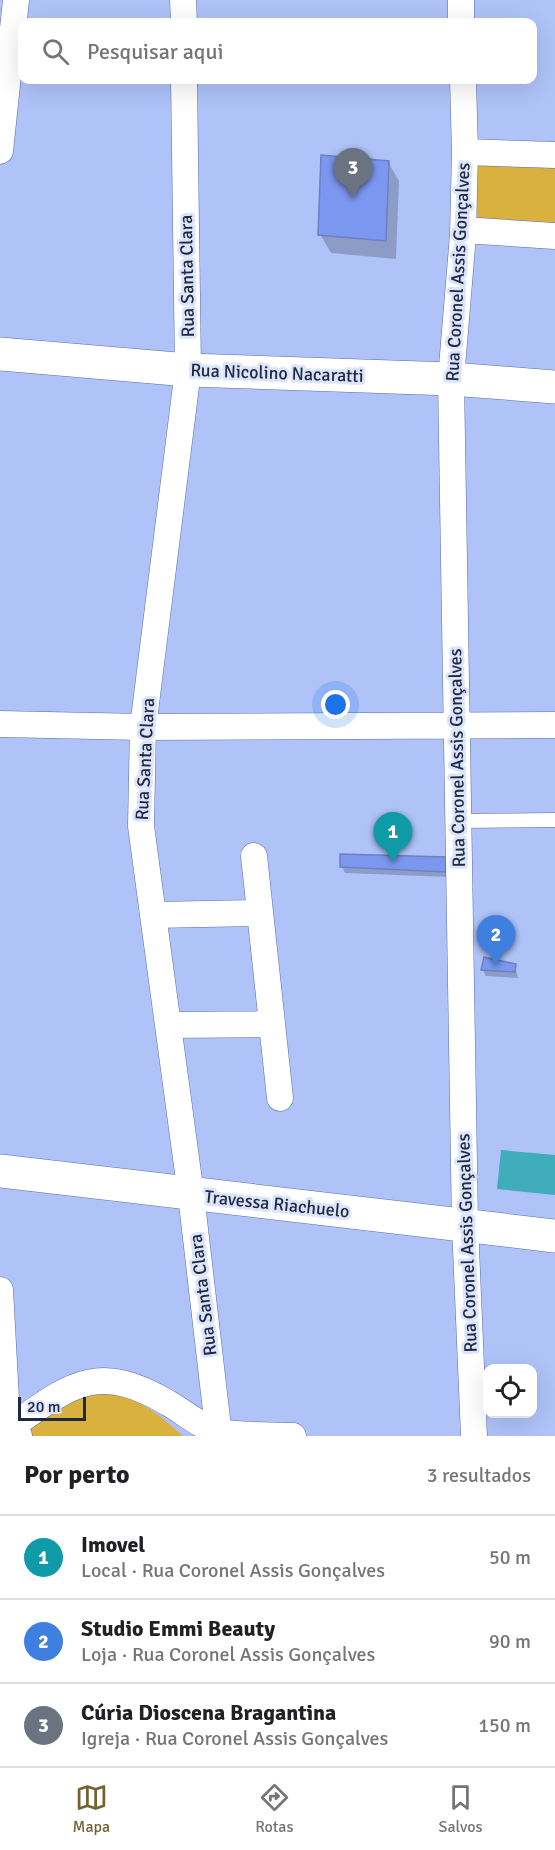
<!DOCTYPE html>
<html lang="pt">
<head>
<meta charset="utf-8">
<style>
  :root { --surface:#fff; --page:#f2f2f2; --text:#202124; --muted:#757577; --line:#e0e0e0; --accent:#756231 }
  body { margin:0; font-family:Signika,sans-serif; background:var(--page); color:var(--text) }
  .controls { position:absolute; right:18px; bottom:18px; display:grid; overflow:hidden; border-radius:12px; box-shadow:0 6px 24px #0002 }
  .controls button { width:54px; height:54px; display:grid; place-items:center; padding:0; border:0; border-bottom:2px solid var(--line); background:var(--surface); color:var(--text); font:30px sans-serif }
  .scale { position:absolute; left:18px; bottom:15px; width:68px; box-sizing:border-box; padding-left:6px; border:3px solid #202943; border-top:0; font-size:16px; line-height:21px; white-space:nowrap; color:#202943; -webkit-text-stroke:4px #dce4fa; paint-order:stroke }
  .you { position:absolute; left:336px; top:705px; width:21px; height:21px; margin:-15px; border:4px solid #fff; border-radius:50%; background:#1a73e8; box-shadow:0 0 0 9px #1a73e833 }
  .badge { display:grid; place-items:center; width:39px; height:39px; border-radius:50%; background:var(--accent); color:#fff; font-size:20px; font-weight:700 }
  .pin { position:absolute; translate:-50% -50px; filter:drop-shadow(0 2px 3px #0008) }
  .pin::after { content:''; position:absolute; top:32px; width:21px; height:18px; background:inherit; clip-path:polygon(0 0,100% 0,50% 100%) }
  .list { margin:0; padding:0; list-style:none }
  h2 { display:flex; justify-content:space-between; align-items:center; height:78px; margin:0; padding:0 24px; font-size:26px }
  h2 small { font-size:20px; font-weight:400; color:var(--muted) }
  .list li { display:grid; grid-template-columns:39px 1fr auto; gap:18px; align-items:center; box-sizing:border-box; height:84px; padding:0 24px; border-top:2px solid var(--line) }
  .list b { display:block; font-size:22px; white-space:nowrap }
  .list p { margin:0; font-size:20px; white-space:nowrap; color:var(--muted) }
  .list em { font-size:20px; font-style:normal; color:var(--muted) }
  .icon { flex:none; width:33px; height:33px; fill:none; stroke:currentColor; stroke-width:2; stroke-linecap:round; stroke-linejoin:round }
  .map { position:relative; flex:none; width:555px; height:1436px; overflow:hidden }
  .search { position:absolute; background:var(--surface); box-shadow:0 6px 24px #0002; left:18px; right:18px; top:18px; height:66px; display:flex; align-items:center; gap:15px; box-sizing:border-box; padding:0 21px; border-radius:12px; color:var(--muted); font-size:22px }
  .sheet { height:330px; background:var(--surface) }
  nav { display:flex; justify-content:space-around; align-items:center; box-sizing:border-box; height:84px; border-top:2px solid var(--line); background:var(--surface); font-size:16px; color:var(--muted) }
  nav a { display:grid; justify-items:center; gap:3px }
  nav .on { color:var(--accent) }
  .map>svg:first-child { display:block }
  .green { fill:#d9b13e }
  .water { fill:#40adbd }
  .shadow { fill:#0003 }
  .building { fill:#7b97ef; stroke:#6c81c0; stroke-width:1.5 }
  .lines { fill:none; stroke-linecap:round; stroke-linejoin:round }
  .service-casing { stroke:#586caa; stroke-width:15 }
  .minor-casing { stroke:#586caa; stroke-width:27 }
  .tertiary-casing { stroke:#586caa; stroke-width:34 }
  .service { stroke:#fff; stroke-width:14 }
  .minor { stroke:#fff; stroke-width:26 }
  .tertiary { stroke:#fff; stroke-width:33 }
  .labels { text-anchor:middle; stroke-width:6; stroke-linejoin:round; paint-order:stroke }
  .street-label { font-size:18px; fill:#202943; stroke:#dce4fa }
</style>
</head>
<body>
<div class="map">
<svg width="555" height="1436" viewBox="0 0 555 1436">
  <rect width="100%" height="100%" fill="#afc3f9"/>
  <!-- green -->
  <path class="green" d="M 473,156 L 555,160 L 555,229 L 470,223 Z
    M 100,1389 C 134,1395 158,1413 183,1436 L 30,1436 L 27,1432 L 34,1423 L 71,1395 Z"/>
  <!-- water -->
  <path class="water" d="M 501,1150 L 555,1155 L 555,1195 L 497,1189 Z"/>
  <!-- shadow -->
  <path class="shadow" d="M 388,162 L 399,181 L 396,259 L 331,253 L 320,234 Z
    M 445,858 L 449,864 L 449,877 L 345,873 L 342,867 Z
    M 515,965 L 518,978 L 486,976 L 483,970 Z"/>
  <!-- building -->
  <path class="building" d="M 321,155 L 389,161 L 386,241 L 318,235 Z
    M 340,854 L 446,857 L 446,872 L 340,867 Z
    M 484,957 L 516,964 L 515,972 L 481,970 Z"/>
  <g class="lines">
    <!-- service casing -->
    <g class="service-casing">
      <path id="service" d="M 458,821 L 555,820"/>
    </g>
    <!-- minor casing -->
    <g class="minor-casing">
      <path id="minor" d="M 183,0 L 184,22
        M 461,0 L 461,22
        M 184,80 L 188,370 L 143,727 L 141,826 L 191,1195 L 219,1436
        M 463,80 L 465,152 L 463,235 L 451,379 L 465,1225 L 474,1436
        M 0,151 L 16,0
        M 465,152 L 555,155
        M 463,230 L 555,236
        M 0,724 L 143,727 L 555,725
        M 254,856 L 280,1098
        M 153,915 L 260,913
        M 168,1025 L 272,1024
        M 0,1290 L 8,1436
        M 19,1436 L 8,1429 C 69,1386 96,1360 168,1403 C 184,1412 202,1428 220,1432 C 242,1436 270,1435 293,1436"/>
    </g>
    <!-- tertiary casing -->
    <g class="tertiary-casing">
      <path id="tertiary" d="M 0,354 L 188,370 L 451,379 L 555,387
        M 0,1171 L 555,1236"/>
    </g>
    <!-- service -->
    <use href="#service" class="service"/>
    <!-- minor -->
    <use href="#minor" class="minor"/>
    <!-- tertiary -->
    <use href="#tertiary" class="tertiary"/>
  </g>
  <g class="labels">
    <!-- street labels -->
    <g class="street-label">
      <text transform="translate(458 272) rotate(-87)" y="6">Rua Coronel Assis Gonçalves</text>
      <text transform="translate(187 276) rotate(-91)" y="6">Rua Santa Clara</text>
      <text transform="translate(277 373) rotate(2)" y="6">Rua Nicolino Nacaratti</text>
      <text transform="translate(457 758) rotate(-91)" y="6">Rua Coronel Assis Gonçalves</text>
      <text transform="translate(145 759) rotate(-87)" y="6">Rua Santa Clara</text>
      <text transform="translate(277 1204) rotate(6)" y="6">Travessa Riachuelo</text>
      <text transform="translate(467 1243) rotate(-92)" y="6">Rua Coronel Assis Gonçalves</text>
      <text transform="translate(203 1295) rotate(-97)" y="6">Rua Santa Clara</text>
    </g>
  </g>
</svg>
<div class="controls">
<button><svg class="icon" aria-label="locate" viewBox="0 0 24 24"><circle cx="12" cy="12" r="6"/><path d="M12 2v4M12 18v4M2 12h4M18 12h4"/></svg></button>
</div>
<div class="scale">20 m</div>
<div class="you"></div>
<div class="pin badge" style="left:393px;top:862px;background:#0f9aa8">1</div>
<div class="pin badge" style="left:496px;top:965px;background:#3f7fe0">2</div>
<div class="pin badge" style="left:353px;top:198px;background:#6b7280">3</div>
<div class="search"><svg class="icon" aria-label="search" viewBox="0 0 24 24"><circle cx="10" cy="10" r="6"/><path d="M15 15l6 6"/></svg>Pesquisar aqui</div>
</div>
<section class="sheet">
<h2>Por perto<small>3 resultados</small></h2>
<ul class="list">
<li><span class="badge" style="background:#0f9aa8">1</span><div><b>Imovel</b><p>Local · Rua Coronel Assis Gonçalves</p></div><em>50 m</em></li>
<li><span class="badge" style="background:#3f7fe0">2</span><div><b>Studio Emmi Beauty</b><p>Loja · Rua Coronel Assis Gonçalves</p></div><em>90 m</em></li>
<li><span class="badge" style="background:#6b7280">3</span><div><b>Cúria Dioscena Bragantina</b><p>Igreja · Rua Coronel Assis Gonçalves</p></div><em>150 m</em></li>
</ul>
</section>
<nav>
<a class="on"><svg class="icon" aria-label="map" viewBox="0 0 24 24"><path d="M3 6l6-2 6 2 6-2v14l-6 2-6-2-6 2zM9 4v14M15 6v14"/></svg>Mapa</a>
<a><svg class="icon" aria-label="directions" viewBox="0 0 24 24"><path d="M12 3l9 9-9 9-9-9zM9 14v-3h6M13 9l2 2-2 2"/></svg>Rotas</a>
<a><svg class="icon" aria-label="saved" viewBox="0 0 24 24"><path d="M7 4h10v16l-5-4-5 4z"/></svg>Salvos</a>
</nav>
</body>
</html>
